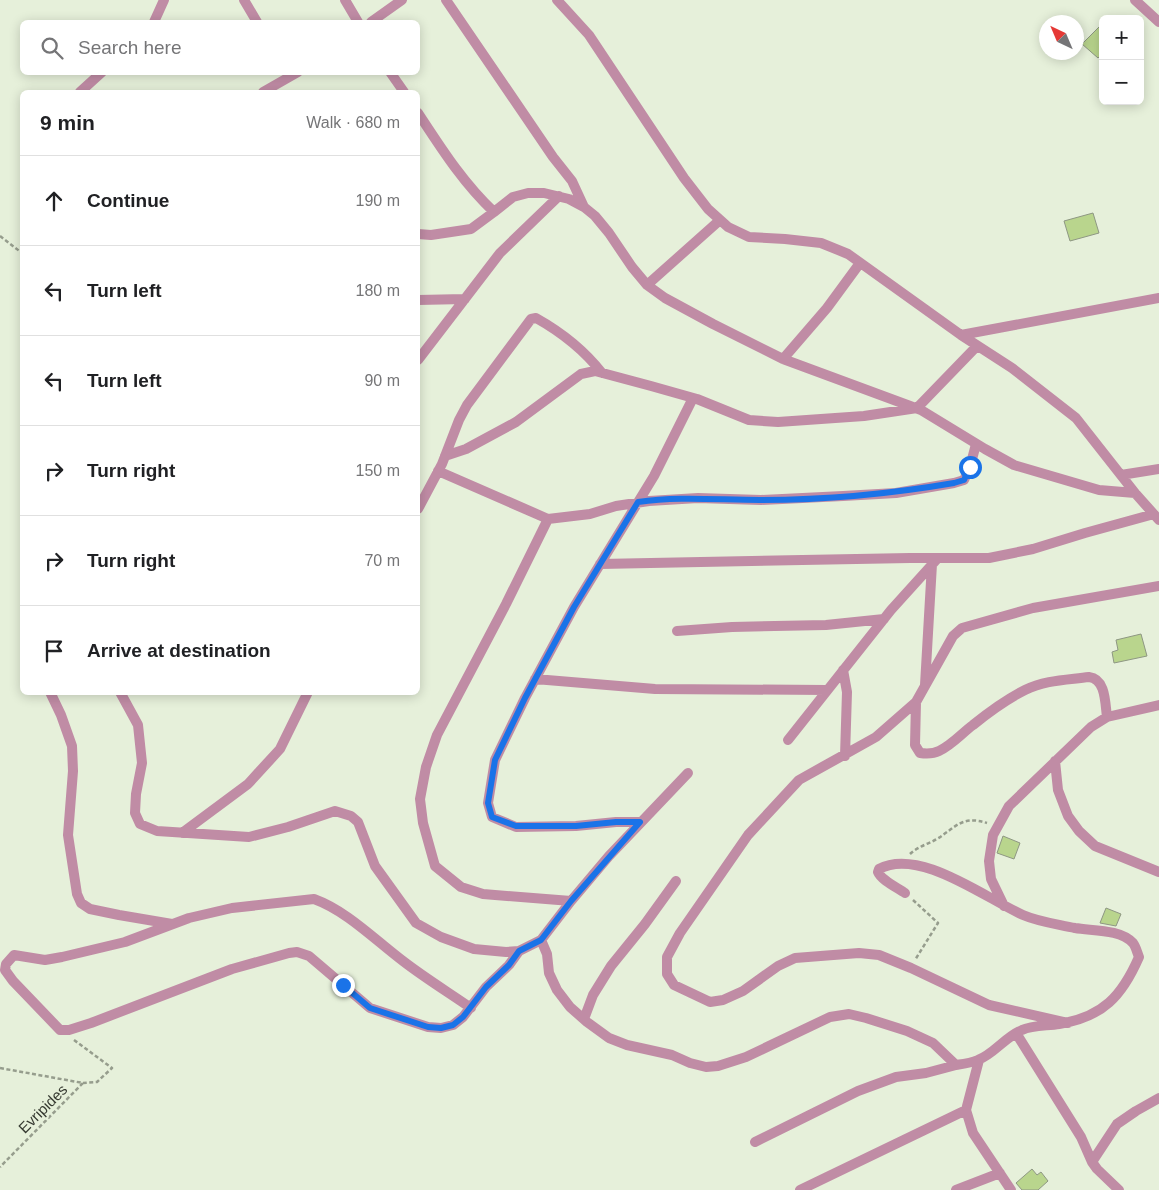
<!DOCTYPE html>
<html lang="en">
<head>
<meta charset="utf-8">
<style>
  :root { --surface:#fff; --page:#f2f2f2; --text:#202124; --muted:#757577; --line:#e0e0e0 }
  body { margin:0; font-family:Arial,sans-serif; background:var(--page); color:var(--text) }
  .controls { position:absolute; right:15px; top:15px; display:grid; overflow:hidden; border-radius:8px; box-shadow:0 2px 12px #0003 }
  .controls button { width:45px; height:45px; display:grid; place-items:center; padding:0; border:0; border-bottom:1px solid var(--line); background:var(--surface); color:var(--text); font:25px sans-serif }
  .compass { position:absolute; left:1039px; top:15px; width:45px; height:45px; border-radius:50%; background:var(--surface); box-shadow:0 2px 12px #0003; rotate:316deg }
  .stop { position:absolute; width:15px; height:15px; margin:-11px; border:4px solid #1a73e8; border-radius:50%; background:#fff }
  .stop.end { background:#1a73e8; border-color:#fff; box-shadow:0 1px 5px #0008 }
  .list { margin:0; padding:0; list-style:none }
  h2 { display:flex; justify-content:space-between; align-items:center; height:65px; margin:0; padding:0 20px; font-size:21px }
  h2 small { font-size:16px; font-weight:400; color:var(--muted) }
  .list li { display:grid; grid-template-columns:32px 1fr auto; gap:15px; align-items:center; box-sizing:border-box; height:90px; padding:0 20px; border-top:1px solid var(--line) }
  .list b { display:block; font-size:19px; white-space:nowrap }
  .list em { font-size:16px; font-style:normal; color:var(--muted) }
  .icon { flex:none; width:28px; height:28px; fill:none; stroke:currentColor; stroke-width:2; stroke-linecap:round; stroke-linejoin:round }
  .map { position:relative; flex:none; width:1159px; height:1190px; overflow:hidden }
  .search { position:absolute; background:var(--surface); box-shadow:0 2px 12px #0003; left:20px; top:20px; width:400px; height:55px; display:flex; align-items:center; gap:12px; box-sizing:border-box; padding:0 18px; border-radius:8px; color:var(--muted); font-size:19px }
  .panel { position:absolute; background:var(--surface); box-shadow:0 2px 12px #0003; left:20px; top:90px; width:400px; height:605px; border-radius:8px }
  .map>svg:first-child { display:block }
  .building { fill:#b9d58d; stroke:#8e9783 }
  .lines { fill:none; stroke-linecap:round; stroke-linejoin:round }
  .path { stroke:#969d8d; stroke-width:2.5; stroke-dasharray:4 2.5; stroke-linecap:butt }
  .street { stroke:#c08ca5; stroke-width:10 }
  .route { stroke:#1a73e8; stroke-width:6 }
  .labels { text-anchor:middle; stroke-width:4; stroke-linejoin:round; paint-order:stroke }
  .street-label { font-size:15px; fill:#363a31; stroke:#e6f0da }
</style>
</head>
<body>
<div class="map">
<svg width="1159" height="1190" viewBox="0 0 1159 1190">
  <rect width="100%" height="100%" fill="#e6f0da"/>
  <!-- building -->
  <path class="building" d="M 1103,23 L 1103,53 L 1098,58 L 1082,44 Z
    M 1093,213 L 1099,233 L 1070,241 L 1064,221 Z
    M 1141,634 L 1147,656 L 1114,663 L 1112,652 L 1118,650 L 1116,640 Z
    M 1003,836 L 1020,843 L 1014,859 L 997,853 Z
    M 1106,908 L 1121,914 L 1116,926 L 1100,923 Z
    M 1032,1169 L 1037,1175 L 1041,1172 L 1048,1181 L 1038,1190 L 1022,1190 L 1016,1183 Z"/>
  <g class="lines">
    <!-- path -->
    <path class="path" d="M 0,236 L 22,253
      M 910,854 C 917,847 928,844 937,839 C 956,827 962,815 987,823
      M 913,900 L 938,923 L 915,960
      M 74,1040 L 112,1068 L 97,1082 L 83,1083
      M 0,1068 L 83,1083 L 0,1167"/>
    <!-- street -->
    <path class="street" d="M 244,0 L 257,22
      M 345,0 L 358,22
      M 446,0 L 553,157 L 572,181 L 584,207
      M 557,0 L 589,35 L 684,178 L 708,209 L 728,227 L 749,237 L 785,239 L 821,243 L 848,254 L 961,335 L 1012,368 L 1076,418 L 1135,493 L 1159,520
      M 1135,0 L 1159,22
      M 154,22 L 164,0
      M 371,22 L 402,0
      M 390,72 L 404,92
      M 80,92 L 102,72
      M 263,92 L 298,72
      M 418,113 C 441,148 463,183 494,212 L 513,197 L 528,193 L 544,193 L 569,199 L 584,207 L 595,216 L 609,233 L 632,267 L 647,285 L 665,298 L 713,324 L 783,359 L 921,410 L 985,449 L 1014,465 L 1099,490 L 1135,493
      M 418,234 L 431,235 L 471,229 L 494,212
      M 647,285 L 720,220
      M 418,300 L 465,299
      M 961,335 L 1159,298
      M 783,359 L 827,308 L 860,263
      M 418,360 L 500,253 L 559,196
      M 445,456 L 466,449 L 516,422 L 581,374 L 595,371 L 651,386 L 697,399 L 749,420 L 778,422 L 864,416 L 917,408 L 977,346
      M 438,471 L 548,519 L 506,604 L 437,735 L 426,767 L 420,799 L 423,823 L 435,866 L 461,887 L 483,894 L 571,901 L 609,856 L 688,773
      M 1121,475 L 1159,469
      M 418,509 L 442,464 L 459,420 L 467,405 L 531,319 L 536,318 C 561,332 584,350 602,373
      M 548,519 L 590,514 L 616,506 L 649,501 L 698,498 L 761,500 L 843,496 L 896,493 L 954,483 L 964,480 L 970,467 L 976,444
      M 600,564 L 910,558 L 989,558 L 1033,549 L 1085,533 L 1154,514
      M 677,631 L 732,627 L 826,625 L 884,619
      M 843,670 L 847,692 L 845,756
      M 535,679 L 655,689 L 827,690
      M 925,685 L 932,564
      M 50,692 L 61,715 L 72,746 L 73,771 L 68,835 L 77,894 L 81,903 L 90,909 L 119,915 L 172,924
      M 120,692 L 138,725 L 142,763 L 136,794 L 135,813 L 140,824 L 157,831 L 249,837 L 288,827 L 335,811 L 351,816 L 358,822 L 375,866 L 416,923 L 441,937 L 474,949 L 506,952 L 519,951
      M 916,702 L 915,745 L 920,753 C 927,754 933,754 939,751 C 952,745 962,733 973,725 C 989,712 1007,699 1025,690 C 1045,680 1067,680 1089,677 C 1106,679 1105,703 1107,717
      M 788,740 L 891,610 L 938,558
      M 1055,761 L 1058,790 L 1068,816 L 1079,831 L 1095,846 L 1159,872
      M 640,822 L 616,822 L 576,826 L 516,827 L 492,817 L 488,803 L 495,760 L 525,698 L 574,607 L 654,476 L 693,398
      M 182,833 L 248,784 L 280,749 L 308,692
      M 1004,906 L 991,879 L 989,861 L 993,835 L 1009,806 L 1091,727 L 1107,717 L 1159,705
      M 541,940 L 547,954 L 549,973 L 557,990 L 570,1007 L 587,1022 L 609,1038 L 627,1045 L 672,1055 L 690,1063 L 706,1067 L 718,1066 L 746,1057 L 830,1017 L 849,1014 L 866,1018 L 907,1031 L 933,1043 L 956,1065 C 963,1064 971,1063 978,1060 C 994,1054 1005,1037 1022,1030 C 1032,1025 1048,1026 1059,1024 C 1103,1017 1122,996 1139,957 C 1137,952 1136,947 1133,943 C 1120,929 1093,931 1075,928 C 1057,924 1039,922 1023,915 C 985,898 919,847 879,869 L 878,872 C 881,880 898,888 905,893
      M 471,1008 C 448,992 425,978 403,961 C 375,940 347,911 314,899 L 232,908 L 189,918 L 125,942 L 62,957 L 45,960 L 14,955 L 6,964 L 5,970 L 13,981 L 60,1030 L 69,1030 L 91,1023 L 232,969 L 289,953 L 297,952 L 309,956 L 370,1008 L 428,1027 L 441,1028 L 453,1025 L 463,1017 L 486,987 L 509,965 L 519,951 L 541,940 L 571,901
      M 584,1019 L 593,995 L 611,966 L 645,924 L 676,881
      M 1068,1023 L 989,1005 L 911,968 L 879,955 L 859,953 L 795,958 L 778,966 L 743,991 L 723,1000 L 710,1002 L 674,985 L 667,974 L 667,957 L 680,933 L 748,835 L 799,780 L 876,737 L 916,702 L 953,636 L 962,628 L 1033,608 L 1159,586
      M 1016,1033 L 1081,1137 L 1092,1162
      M 979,1060 L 966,1110 L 973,1133 L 1011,1190
      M 755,1142 L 858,1091 L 896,1077 L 926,1073 L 956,1065
      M 800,1190 L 966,1110
      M 956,1190 L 1000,1173
      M 1119,1190 L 1097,1169 L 1092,1162 L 1117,1124 L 1136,1111 L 1159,1098"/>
  </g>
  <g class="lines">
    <!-- route -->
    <path class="route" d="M 343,985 L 370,1008 L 428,1027 L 441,1028 L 453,1025 L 463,1017 L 486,987 L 509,965 L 519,951 L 541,940 L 571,901 L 640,822 L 616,822 L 576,826 L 516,826 L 492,817 L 488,803 L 495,760 L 525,698 L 574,607 L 638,502 C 679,496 719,500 760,500 C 825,500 890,494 954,483 L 964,480 L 970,467"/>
  </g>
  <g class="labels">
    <!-- street labels -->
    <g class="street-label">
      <text transform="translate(43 1109) rotate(-45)" y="5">Evripides</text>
    </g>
  </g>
</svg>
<div class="controls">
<button>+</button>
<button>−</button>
</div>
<svg class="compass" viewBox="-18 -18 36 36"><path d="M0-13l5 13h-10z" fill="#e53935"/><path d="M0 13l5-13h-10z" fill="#757577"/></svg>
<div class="stop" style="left:970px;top:467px"></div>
<div class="stop end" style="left:343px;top:985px"></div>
<div class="search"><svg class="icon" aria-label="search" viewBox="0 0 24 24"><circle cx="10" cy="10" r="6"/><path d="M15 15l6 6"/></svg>Search here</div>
<section class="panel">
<h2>9 min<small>Walk · 680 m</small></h2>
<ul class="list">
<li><svg class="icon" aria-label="ahead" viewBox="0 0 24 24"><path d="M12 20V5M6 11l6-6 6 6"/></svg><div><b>Continue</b></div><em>190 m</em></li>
<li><svg class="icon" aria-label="left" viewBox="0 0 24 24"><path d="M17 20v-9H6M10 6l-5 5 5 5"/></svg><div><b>Turn left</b></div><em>180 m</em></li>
<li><svg class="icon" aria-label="left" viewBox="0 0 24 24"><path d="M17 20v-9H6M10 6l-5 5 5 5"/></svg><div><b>Turn left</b></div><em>90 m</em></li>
<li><svg class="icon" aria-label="right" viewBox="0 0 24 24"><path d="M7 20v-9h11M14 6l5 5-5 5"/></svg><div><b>Turn right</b></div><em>150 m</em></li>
<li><svg class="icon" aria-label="right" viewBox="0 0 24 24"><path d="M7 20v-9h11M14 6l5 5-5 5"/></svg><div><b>Turn right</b></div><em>70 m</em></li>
<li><svg class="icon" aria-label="arrive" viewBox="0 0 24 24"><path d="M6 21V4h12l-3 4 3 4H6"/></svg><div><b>Arrive at destination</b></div></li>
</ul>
</section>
</div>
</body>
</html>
